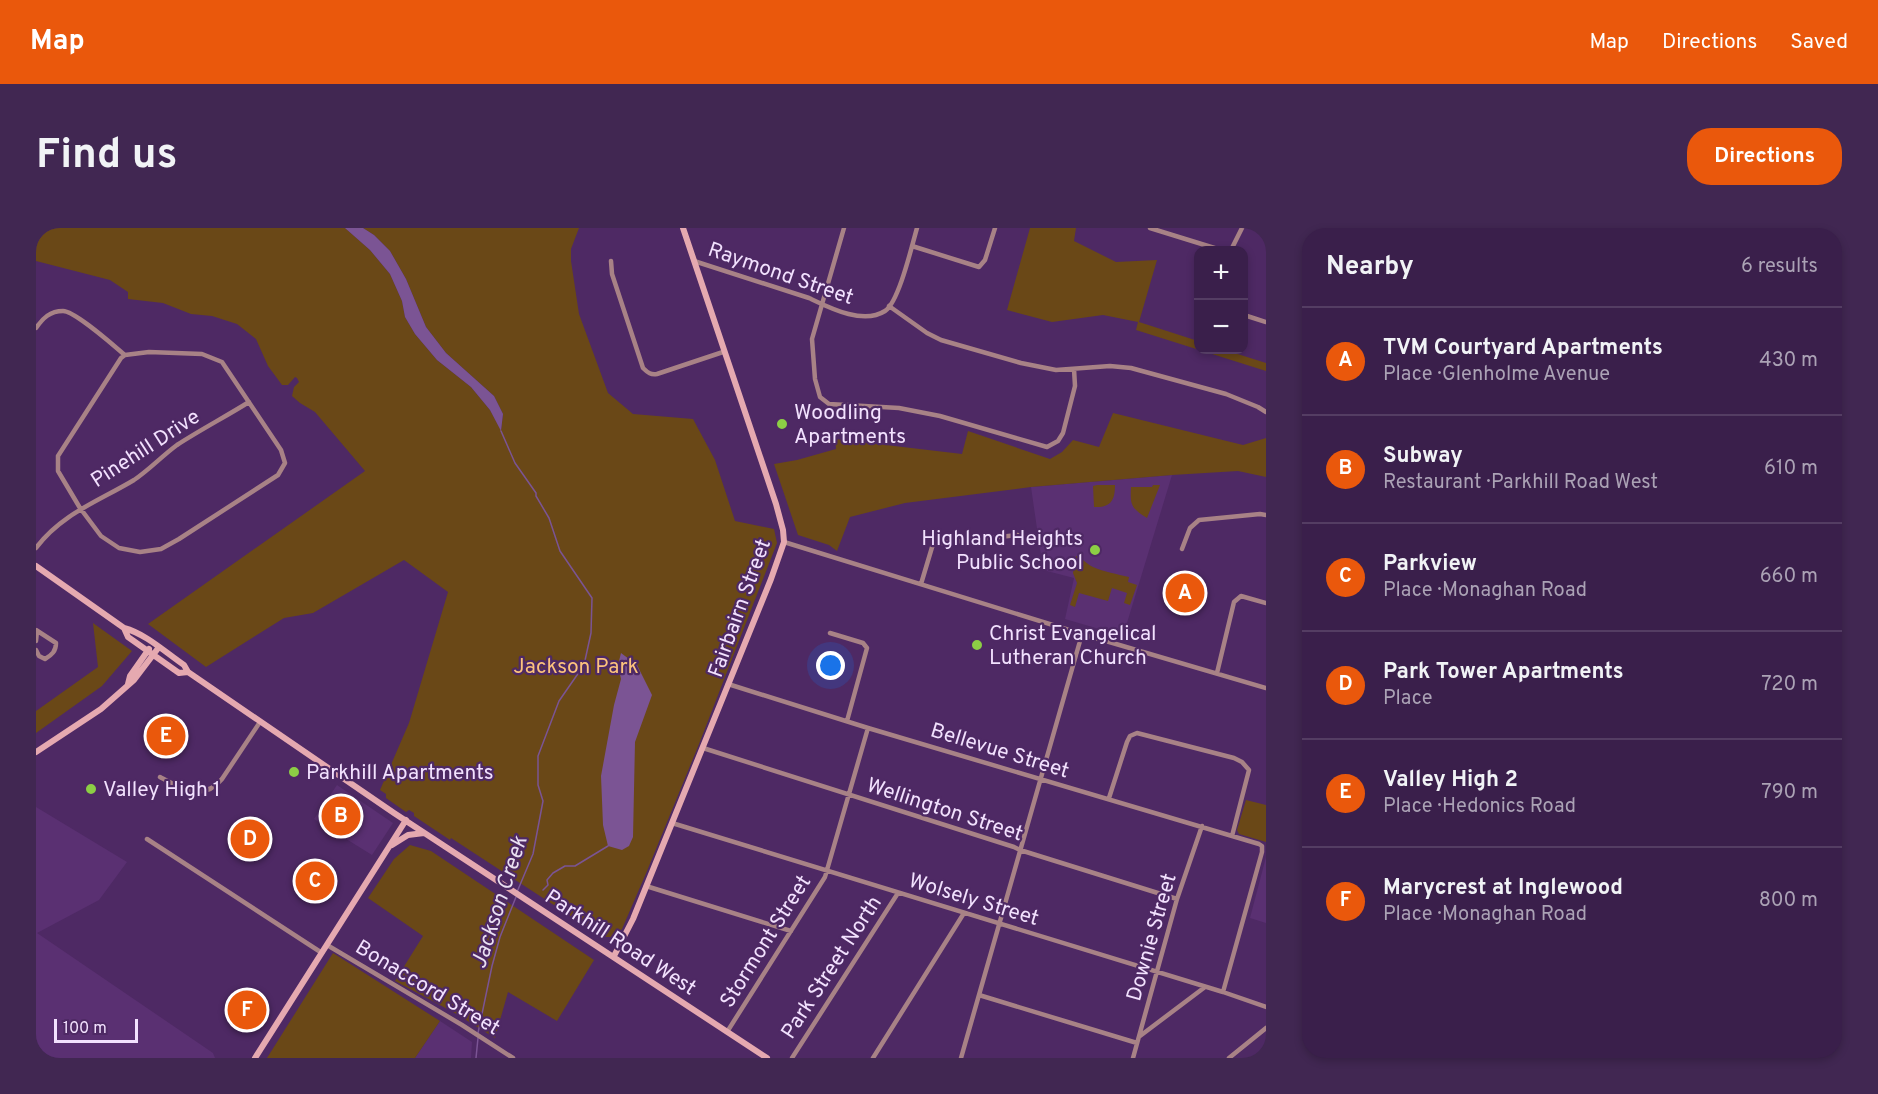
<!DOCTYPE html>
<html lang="en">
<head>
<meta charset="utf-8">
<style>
  :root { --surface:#3a1f4b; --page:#412752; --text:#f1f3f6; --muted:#aba2b5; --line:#543d63; --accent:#ea580c }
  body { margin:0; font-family:Overpass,sans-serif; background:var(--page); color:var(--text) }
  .controls { position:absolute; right:18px; top:18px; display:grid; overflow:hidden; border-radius:12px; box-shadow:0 3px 9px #0003 }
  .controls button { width:54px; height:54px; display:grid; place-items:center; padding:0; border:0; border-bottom:2px solid var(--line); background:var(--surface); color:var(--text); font:30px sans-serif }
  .scale { position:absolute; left:18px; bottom:15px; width:84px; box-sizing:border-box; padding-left:6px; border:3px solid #f2e1fe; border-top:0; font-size:16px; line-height:21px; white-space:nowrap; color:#f2e1fe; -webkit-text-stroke:4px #4e2964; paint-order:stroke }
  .you { position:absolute; left:795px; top:438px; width:21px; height:21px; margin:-15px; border:4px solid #fff; border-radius:50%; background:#1a73e8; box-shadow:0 0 0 9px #1a73e833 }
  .badge { display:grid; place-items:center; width:39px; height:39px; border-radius:50%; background:var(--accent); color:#fff; font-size:20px; font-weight:700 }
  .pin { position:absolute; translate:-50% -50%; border:3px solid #fff; box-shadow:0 2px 6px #0006 }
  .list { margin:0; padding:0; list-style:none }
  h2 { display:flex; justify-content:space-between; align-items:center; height:78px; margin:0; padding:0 24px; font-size:26px }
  h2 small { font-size:20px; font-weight:400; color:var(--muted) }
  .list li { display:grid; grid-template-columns:39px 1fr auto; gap:18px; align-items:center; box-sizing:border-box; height:108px; padding:0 24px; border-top:2px solid var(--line) }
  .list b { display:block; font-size:22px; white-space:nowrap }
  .list p { margin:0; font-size:20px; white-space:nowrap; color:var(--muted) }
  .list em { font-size:20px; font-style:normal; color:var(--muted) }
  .map { position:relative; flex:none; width:1230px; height:830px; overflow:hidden; border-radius:24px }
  header { display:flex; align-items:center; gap:36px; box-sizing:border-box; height:84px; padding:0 30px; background:var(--accent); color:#fff }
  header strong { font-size:28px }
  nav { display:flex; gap:33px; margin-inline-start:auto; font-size:21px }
  .intro { display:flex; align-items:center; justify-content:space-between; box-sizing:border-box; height:144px; padding:0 36px }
  h1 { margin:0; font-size:42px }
  .button { padding:15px 27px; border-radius:24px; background:var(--accent); color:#fff; font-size:21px; font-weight:700 }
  main { display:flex; gap:36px; padding:0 36px }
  aside { flex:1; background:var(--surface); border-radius:24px; box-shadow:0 3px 9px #0003 }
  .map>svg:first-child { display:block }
  .built { fill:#5a3072 }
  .green { fill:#6a4817 }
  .water { fill:#7b5494 }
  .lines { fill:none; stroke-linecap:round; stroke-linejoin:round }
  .stream { stroke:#7b5494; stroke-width:1.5 }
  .minor { stroke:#a88286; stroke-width:4.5 }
  .secondary { stroke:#e5a9b0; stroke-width:6 }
  .poi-dot { fill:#8cce45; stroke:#4e2964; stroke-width:2 }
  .labels { text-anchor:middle; stroke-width:4.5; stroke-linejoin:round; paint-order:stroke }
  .street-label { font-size:21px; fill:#f2e1fe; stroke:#4e2964 }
  .poi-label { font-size:21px; fill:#f2e1fe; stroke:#4e2964; text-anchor:start }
  .park-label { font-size:21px; fill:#fcc37c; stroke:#4e2964 }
  .water-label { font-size:22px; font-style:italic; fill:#eae0f2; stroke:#4e2964 }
</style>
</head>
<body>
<header>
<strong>Map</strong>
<nav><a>Map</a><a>Directions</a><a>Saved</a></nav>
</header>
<div class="intro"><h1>Find us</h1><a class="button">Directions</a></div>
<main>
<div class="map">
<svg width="1230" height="830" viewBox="0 0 1230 830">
  <rect width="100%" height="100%" fill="#4e2964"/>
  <!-- built -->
  <path class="built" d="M 1136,247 L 1087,408 L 1029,391 L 1038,350 L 1007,342 L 995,259 Z
    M 301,557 L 357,595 L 336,627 L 278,591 Z
    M 0,579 L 91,634 L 63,672 L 1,705 L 177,825 L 179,830 L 0,830 Z
    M 1230,629 L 1230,695 L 1214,690 Z
    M 404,793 L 436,814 L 435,830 L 379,830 Z"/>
  <!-- green -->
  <path class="green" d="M 0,0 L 309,0 L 334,22 L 354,46 L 366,73 L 369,89 L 379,106 L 401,132 L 435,159 L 454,182 L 465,202 L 467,186 L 458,168 L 410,125 L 390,99 L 370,51 L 354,23 L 338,7 L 327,0 L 543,0 L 535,21 L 535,33 L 543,86 L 572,165 L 597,186 L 657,191 L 679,232 L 699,293 L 738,301 L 741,315 L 663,516 L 611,643 L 586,701 L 577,709 L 567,709 L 415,610 L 414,612 L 378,588 L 378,585 L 373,582 L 370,584 L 350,570 L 350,566 L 344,562 L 373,495 L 412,364 L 368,332 L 277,385 L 248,390 L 170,439 L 112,396 L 329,243 L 279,184 L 264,175 L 256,168 L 258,159 L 263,154 L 261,150 L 259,149 L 252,157 L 246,157 L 232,138 L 220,111 L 201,96 L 176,88 L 155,86 L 127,75 L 92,71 L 92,64 L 74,52 L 0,33 Z
    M 994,0 L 1040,0 L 1038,13 L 1080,34 L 1121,32 L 1103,94 L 1162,113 L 1162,122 L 1189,122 L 1230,135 L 1230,143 L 1100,102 L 1102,94 L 1067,87 L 1016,94 L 971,82 Z
    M 1077,185 L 1207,217 L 1230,210 L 1230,249 L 1202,243 L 1136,247 L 995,259 L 869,275 L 814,289 L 801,323 L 793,317 L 762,307 L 738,236 L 761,232 L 800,221 L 799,211 L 926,226 L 932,203 L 1014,231 L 1026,224 L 1037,212 L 1063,219 Z
    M 1061,257 L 1079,257 C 1079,272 1075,280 1058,279 L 1057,258 Z
    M 1117,257 L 1124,257 L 1111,290 C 1095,280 1094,277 1095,259 L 1116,259 Z
    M 1040,328 C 1047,330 1050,336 1057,339 C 1068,344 1081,346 1093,349 L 1092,354 L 1101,357 L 1094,377 L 1088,375 L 1091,365 L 1076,360 L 1072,373 L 1043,365 L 1039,379 L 1034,377 L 1041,355 L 1037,345 Z
    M 57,395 L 96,423 L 66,458 L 0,505 L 0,483 L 62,439 Z
    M 1210,572 L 1230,577 L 1230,614 L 1203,606 L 1201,602 Z
    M 374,617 L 395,623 L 558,732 L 521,793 L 472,764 L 459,810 L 417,784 L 359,753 L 387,708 L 332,670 L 358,631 Z
    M 297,725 L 404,793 L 379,830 L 231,830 Z"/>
  <!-- water -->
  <path class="water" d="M 309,0 L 327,0 L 338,7 L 354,23 L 370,51 L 390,99 L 410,125 L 458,168 L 467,186 L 465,203 L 454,182 L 435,159 L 401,132 L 379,106 L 369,89 L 366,73 L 354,46 L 334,22 Z
    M 585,425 L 601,437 L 616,467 L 599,514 L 597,609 L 593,618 L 586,622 L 572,618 L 567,597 L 565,548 L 578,477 L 585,451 L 582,437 Z"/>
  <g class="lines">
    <!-- stream -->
    <path class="stream" d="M 465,203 L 479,235 L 500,265 L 500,268 L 513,290 L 524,323 L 556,370 L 555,405 L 548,437 L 523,473 L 502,528 L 502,557 L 507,573 L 497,626 L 481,664
      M 507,662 L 512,657 L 511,652 L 517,645 L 529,638 L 539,638 L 572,618
      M 442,805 L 456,738 L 464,709 L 480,669
      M 440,830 L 442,810"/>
    <!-- minor -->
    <path class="minor" d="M 808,0 L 776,111 L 779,151 L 784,169 L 793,176 L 863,180 L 904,188 L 1011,219 L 1022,213 L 1027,205 L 1039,158 L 1038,141
      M 1114,0 L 1185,22
      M 876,18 L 943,39 L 949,32 L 959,0
      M 1195,22 L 1206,0
      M 575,33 L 576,46 L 607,140 C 612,145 615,147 621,146 L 687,124
      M 658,33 L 773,70 C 794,80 827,97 849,83 C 863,74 876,17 881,0
      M 853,78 L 891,105 L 905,112 L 985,135 L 1020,142 L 1074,138 L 1095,140 L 1190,166 L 1222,179 L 1230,184
      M 1208,87 L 1230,94
      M 0,100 C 7,90 14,83 27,83 C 39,83 78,118 89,127
      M 113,124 L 166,126 L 186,134 L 245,222 L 249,235 L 242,247 L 143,311 L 125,321 L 104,324 L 83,320 L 65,308 L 44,280 L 22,243 L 22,228 L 85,130 L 89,127 Z
      M 748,314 L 1046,406 L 1230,460
      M 0,320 C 25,286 63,273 98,252 C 113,242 126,228 141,217 C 164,202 189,189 213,174
      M 1146,321 L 1154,300 L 1163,292 L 1224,286 L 1230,287
      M 885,356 L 897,316 L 982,307 L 992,311
      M 0,402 L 20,415 C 20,423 16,427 9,431 L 3,428 L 0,422
      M 794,405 L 827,415 L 831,420 L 811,493
      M 0,413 L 1,403
      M 1181,445 L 1198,374 L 1205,368 L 1230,375
      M 692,456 L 832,500 L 1223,616 L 1226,618 L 1226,624 L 1187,764
      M 667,520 L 978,619 L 984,622 L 1141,671
      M 124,549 C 146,561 167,574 186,551 L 224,494
      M 1073,570 L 1091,514 L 1094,508 L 1101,505 L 1198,530 L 1206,534 L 1213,542 L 1196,608
      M 636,595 L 1187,764 L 1230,779
      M 111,611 L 286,725
      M 610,658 L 755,703
      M 291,717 L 426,797 L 477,830
      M 943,767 L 1101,815
      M 691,804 L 789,649 L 832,500
      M 1104,808 L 1169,759
      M 756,830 L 862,665
      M 837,830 L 928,685
      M 925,830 L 1046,406
      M 1097,830 L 1141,671 L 1166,598
      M 1193,830 L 1230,800"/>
    <!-- secondary -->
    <path class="secondary" d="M 0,338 L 88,400 C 110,406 129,424 148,437 L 152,444 L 358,585 L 731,830
      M 88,400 L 92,409 L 143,445 L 152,444
      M 92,456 L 94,448 L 113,421
      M 0,524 L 65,481 L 98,452 L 123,419
      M 356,617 L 372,607 L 388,605
      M 578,728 L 597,691 L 735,351 L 748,314 L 747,302 L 740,276 L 647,0
      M 219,830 L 370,592"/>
  </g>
  <!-- markers -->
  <g class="poi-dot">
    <circle cx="746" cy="196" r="6"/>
    <circle cx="1059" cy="322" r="6"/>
    <circle cx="941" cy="417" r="6"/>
    <circle cx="258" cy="544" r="6"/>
    <circle cx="55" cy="561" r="6"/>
  </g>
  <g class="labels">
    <!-- street labels -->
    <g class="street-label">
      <text transform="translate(745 45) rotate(19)" y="7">Raymond Street</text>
      <text transform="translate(109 220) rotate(-33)" y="7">Pinehill Drive</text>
      <text transform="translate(703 380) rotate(-70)" y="7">Fairbairn Street</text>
      <text transform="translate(964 522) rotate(17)" y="7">Bellevue Street</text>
      <text transform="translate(909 581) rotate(18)" y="7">Wellington Street</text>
      <text transform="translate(938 671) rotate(17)" y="7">Wolsely Street</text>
      <text transform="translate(1115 709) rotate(-74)" y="7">Downie Street</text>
      <text transform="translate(729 713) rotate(-58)" y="7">Stormont Street</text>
      <text transform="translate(585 714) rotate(33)" y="7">Parkhill Road West</text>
      <text transform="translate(795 739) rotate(-57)" y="7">Park Street North</text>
      <text transform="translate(392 759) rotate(31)" y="7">Bonaccord Street</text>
    </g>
    <!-- poi labels -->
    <g class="poi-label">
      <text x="758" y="191">Woodling<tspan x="758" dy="24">Apartments</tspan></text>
      <text x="1047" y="317" text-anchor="end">Highland Heights<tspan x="1047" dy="24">Public School</tspan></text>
      <text x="953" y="412">Christ Evangelical<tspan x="953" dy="24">Lutheran Church</tspan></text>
      <text x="270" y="551">Parkhill Apartments</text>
      <text x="67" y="568">Valley High 1</text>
    </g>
    <!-- park labels -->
    <g class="park-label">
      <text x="540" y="445">Jackson Park</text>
    </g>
    <!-- water labels -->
    <g class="water-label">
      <text transform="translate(462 674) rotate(-72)" y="8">Jackson Creek</text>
    </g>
  </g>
</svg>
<div class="controls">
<button>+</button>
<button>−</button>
</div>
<div class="scale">100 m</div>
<div class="you"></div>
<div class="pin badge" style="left:1149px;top:365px">A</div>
<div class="pin badge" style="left:305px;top:588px">B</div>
<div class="pin badge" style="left:279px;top:653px">C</div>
<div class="pin badge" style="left:214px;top:611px">D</div>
<div class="pin badge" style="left:130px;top:508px">E</div>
<div class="pin badge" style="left:211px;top:782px">F</div>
</div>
<aside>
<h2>Nearby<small>6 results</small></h2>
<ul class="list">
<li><span class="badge">A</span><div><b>TVM Courtyard Apartments</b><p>Place · Glenholme Avenue</p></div><em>430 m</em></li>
<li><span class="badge">B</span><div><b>Subway</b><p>Restaurant · Parkhill Road West</p></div><em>610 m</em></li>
<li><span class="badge">C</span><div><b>Parkview</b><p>Place · Monaghan Road</p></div><em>660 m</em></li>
<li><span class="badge">D</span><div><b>Park Tower Apartments</b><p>Place</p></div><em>720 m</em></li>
<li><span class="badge">E</span><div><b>Valley High 2</b><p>Place · Hedonics Road</p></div><em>790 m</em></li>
<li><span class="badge">F</span><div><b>Marycrest at Inglewood</b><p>Place · Monaghan Road</p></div><em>800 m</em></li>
</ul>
</aside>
</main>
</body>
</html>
